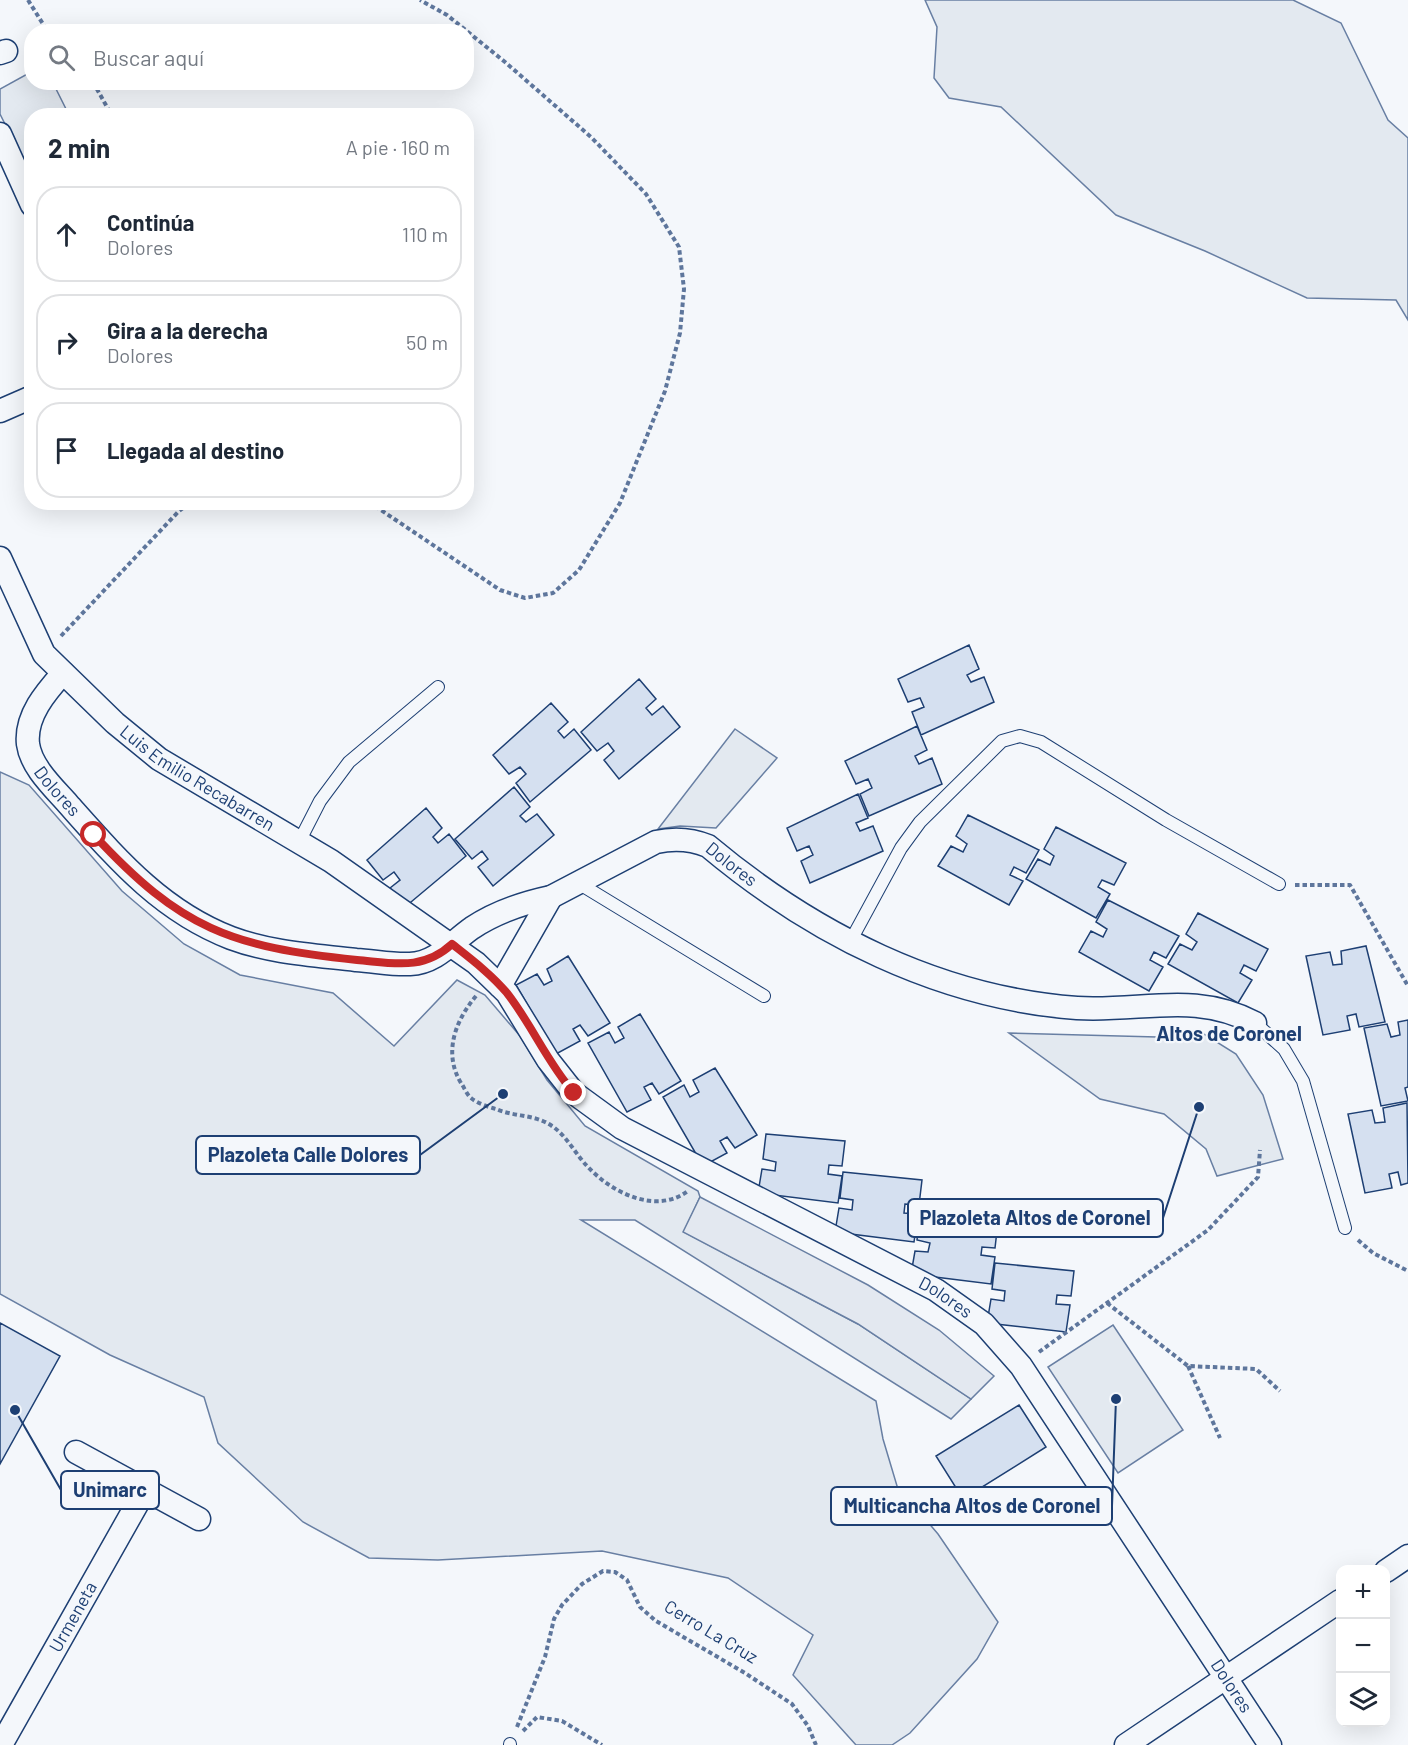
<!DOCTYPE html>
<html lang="es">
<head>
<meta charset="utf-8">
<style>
  :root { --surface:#fff; --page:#f2f2f3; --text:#1f2937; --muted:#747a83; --line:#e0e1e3 }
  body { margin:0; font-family:Barlow,sans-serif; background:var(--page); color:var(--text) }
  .controls { position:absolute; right:18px; bottom:18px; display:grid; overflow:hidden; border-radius:12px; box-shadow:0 6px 24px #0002 }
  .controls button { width:54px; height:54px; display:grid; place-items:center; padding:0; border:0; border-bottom:2px solid var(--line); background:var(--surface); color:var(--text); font:30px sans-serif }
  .stop { position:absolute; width:18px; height:18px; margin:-14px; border:4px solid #c62828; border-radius:50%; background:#fff }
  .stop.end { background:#c62828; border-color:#fff; box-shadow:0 2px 6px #0008 }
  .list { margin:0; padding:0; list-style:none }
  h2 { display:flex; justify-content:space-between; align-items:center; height:78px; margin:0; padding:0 24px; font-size:26px }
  h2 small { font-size:20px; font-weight:400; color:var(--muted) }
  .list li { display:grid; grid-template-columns:39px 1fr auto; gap:18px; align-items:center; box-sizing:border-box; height:96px; margin:0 12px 12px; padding:0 12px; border:2px solid var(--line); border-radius:24px }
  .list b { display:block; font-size:22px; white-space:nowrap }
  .list p { margin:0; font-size:20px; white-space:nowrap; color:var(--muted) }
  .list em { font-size:20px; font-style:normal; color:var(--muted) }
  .icon { flex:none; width:33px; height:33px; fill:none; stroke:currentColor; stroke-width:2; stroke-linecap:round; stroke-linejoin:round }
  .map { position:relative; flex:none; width:1408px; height:1745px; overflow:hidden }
  .search { position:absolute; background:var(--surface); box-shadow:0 6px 24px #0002; left:24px; top:24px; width:450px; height:66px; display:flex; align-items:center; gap:15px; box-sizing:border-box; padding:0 21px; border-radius:24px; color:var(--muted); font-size:22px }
  .panel { position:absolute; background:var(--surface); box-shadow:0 6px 24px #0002; left:24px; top:108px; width:450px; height:402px; border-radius:24px }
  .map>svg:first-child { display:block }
  .green { fill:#e3e9f0; stroke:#687fa3; stroke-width:1.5 }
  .parking { fill:#e3e8f0; stroke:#687fa3; stroke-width:1.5 }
  .building { fill:#d5e0f0; stroke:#1d3f73; stroke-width:1.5 }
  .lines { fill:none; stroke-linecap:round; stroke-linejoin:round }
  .service-casing { stroke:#1d3f73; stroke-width:14 }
  .minor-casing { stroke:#1d3f73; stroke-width:25 }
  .path { stroke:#5e769c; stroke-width:4; stroke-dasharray:4.5 3; stroke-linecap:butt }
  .service { stroke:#f4f7fb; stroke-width:12 }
  .minor { stroke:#f4f7fb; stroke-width:22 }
  .route { stroke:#c62828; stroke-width:8 }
  .labels { text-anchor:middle; stroke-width:4.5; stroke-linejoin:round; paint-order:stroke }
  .street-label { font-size:18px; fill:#1d3f73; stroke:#f4f7fb }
  .neighbourhood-label { font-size:20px; font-weight:bold; fill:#1d3f73; stroke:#f4f7fb }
  .leader { fill:none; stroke:#1d3f73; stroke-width:2 }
  .callout-dot { fill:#1d3f73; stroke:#f4f7fb; stroke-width:2 }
  .callout { fill:#f4f7fb; stroke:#1d3f73; stroke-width:2 }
  .callout-label { font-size:20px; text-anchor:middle; font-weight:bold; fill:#1d3f73 }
</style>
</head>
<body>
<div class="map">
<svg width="1408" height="1745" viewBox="0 0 1408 1745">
  <rect width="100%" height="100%" fill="#f4f7fb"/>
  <!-- green -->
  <path class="green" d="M 925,0 L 1293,0 L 1341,23 L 1388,120 L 1408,138 L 1408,320 L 1396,300 L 1307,298 L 1205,251 L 1116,215 L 1001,107 L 949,98 L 934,78 L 937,27 Z
    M 31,72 L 32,82 L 53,83 L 69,115 L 32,116 L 31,176 L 0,114 L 0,89 Z
    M 735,729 L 777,758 L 716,828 L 680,826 L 658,829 Z
    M 0,772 L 29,785 L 122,891 L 184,944 L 240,975 L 333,993 L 394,1046 L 457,980 L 485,995 L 520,1036 L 547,1080 L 585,1126 L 698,1191 L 700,1197 L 684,1232 L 858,1324 L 971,1399 L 951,1419 L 635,1220 L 581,1220 L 876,1401 L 883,1439 L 897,1486 L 938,1534 L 998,1622 L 977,1659 L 910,1733 L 892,1745 L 856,1745 L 793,1675 L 813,1635 L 728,1578 L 602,1551 L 438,1560 L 369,1558 L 303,1522 L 218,1443 L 204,1397 L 110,1355 L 0,1294 Z
    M 1009,1033 L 1157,1037 L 1204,1034 L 1236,1054 L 1263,1095 L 1283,1159 L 1217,1176 L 1206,1149 L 1164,1114 L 1100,1099 Z
    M 1113,1325 L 1183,1430 L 1118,1473 L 1048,1367 Z"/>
  <!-- parking -->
  <path class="parking" d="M 700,1197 L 868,1285 L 939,1330 L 994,1376 L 971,1399 L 858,1324 L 683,1232 Z"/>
  <!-- building -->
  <path class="building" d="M 969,645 L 979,669 L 967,675 L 971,682 L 984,677 L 994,702 L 921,735 L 912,712 L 924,707 L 920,698 L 908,702 L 898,679 Z
    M 639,679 L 656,699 L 646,708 L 652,715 L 663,706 L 680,727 L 619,779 L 604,760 L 614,751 L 608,743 L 597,751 L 581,732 Z
    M 551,703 L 568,722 L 558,731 L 564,738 L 574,729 L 591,750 L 530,802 L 516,783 L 526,774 L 520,767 L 509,774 L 493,755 Z
    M 917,726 L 927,750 L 915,756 L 919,764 L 932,758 L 942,784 L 869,816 L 860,794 L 872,788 L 868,779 L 856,784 L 845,761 Z
    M 514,787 L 530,807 L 520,816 L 526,822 L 537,814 L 554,835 L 493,886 L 478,867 L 488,859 L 482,851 L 472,859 L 455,839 Z
    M 858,794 L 868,818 L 856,823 L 860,831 L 873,826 L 883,851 L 810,883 L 801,861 L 813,855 L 809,846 L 797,851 L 787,828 Z
    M 426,808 L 442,828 L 433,837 L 438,843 L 449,834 L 466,856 L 405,907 L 390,888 L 400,880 L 394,872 L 383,880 L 367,860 Z
    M 968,815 L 1039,850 L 1026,873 L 1014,867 L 1010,875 L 1023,881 L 1009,905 L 938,866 L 951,846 L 963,852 L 967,844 L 956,836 Z
    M 1056,827 L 1126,863 L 1114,885 L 1102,880 L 1098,887 L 1110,894 L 1096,918 L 1026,879 L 1038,859 L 1050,865 L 1054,856 L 1044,849 Z
    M 1108,900 L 1179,936 L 1166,958 L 1154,952 L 1150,960 L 1163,967 L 1149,991 L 1079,952 L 1091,931 L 1103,937 L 1107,929 L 1096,922 Z
    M 1198,913 L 1268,949 L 1256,971 L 1244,965 L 1240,973 L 1252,980 L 1238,1003 L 1168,964 L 1180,944 L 1192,950 L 1197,942 L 1186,934 Z
    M 1366,946 L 1385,1022 L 1359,1027 L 1356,1014 L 1347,1016 L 1350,1030 L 1323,1035 L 1306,956 L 1330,952 L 1333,965 L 1342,964 L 1341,951 Z
    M 568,956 L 610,1023 L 588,1036 L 580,1025 L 573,1029 L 580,1041 L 556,1054 L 516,985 L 537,974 L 544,985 L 552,981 L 547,969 Z
    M 640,1014 L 681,1081 L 659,1094 L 652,1083 L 644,1087 L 651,1100 L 627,1112 L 588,1043 L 609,1032 L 615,1043 L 624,1038 L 618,1027 Z
    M 1408,1020 L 1408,1087 L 1405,1088 L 1408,1101 L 1381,1106 L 1364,1028 L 1387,1024 L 1391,1037 L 1400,1035 L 1398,1022 Z
    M 715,1068 L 757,1135 L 735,1148 L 727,1137 L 720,1141 L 727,1153 L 703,1166 L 663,1097 L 684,1085 L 690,1097 L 699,1092 L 693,1080 Z
    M 1407,1103 L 1408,1183 L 1401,1185 L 1398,1172 L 1389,1174 L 1392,1188 L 1365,1193 L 1348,1114 L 1372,1110 L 1375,1123 L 1385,1122 L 1383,1108 Z
    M 766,1134 L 845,1141 L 842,1166 L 829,1165 L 828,1174 L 842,1176 L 838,1203 L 758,1193 L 762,1169 L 775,1171 L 776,1162 L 763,1159 Z
    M 843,1172 L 922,1180 L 919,1205 L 905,1204 L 904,1213 L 918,1214 L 914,1242 L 835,1232 L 839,1208 L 852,1210 L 853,1200 L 840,1198 Z
    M 920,1215 L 998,1222 L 995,1248 L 982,1247 L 981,1255 L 995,1257 L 991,1284 L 911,1274 L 915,1251 L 928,1252 L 930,1243 L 917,1240 Z
    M 995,1263 L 1074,1271 L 1071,1296 L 1057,1295 L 1056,1304 L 1070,1305 L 1066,1332 L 987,1323 L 991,1299 L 1004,1301 L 1005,1291 L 992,1289 Z
    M 0,1323 L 60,1356 L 0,1464 Z
    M 1019,1405 L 1046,1447 L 963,1499 L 936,1456 Z"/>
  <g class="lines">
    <!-- service casing -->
    <g class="service-casing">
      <path id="service" d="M 299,842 L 320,801 L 349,762 L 438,687
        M 580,884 L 764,996
        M 850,942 L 901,848 L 920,822 L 1002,741 L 1020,736 L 1041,742 L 1166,820 L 1279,884
        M 1255,1023 L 1284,1049 L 1303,1081 L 1345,1228
        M 510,1745 L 510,1744"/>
    </g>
    <!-- minor casing -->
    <g class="minor-casing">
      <g id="minor">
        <path d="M 0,53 L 6,51"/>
        <path d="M 0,134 L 32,205"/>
        <path d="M 0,411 L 32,397"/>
        <path id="s1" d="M 0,558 L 44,654 L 115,723 L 159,759 L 331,861 L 476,963 L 507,993 L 548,1060 L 574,1093 L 622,1128 L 936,1290 L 984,1324 L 1021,1366 L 1270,1745"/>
        <path id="s2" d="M 63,673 C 46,692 25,716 28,744 C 31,767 54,788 68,804 C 117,859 161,911 231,938 C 271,953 314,955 356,960 C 374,961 393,965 410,964 C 436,963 452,942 472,928 C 496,912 523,903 551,897 L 656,842 C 674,838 691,839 708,846 C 813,934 940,998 1077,1008 C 1143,1012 1194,991 1255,1023"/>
        <path d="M 500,986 L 551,897"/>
        <path d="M 76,1452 L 199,1519"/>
        <path d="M 1386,1571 L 1408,1556"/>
        <path id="s3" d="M 1,1745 L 145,1490"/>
        <path d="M 1126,1745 L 1340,1601"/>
      </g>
    </g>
    <!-- path -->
    <path class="path" d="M 28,0 L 48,32
      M 93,82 L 112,116
      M 369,502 L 500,590 L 525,598 L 553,593 L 579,570 L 620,503 L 665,391 L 680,333 L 684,289 L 679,247 L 646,194 L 591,137 L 505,62 L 447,15 L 420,0
      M 61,636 L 179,511 L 191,502
      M 1295,885 L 1350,885 L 1408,986
      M 476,996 C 455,1021 443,1053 461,1083 C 464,1087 467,1095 471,1098 C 477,1103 488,1107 496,1109 C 514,1117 535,1114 552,1126 C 567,1136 576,1155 588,1167 C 613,1194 658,1215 689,1190
      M 1358,1240 L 1373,1253 L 1408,1271
      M 1107,1303 L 1188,1366 L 1256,1369 L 1280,1391
      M 1039,1352 L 1208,1230 L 1258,1177 L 1260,1150
      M 1188,1366 L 1220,1438
      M 517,1727 L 545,1657 L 554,1619 L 562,1605 L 582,1584 L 603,1571 L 615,1572 L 627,1580 L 640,1607 L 656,1621 L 745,1673 L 792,1704 L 808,1726 L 816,1745
      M 523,1731 L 537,1717 L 562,1721 L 602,1745"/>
    <!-- service -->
    <use href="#service" class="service"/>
    <!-- minor -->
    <use href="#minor" class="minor"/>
  </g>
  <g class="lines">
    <!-- route -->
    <path class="route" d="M 94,835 C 181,929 231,947 357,960 C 393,963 423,971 452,944 C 471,959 491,974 507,993 C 532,1025 547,1062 574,1093"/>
  </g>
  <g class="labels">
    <!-- street labels -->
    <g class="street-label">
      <text dy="6" stroke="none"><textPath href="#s1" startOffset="304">Luis Emilio Recabarren</textPath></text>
      <text dy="6" stroke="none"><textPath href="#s2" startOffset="138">Dolores</textPath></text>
      <text dy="6" stroke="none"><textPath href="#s2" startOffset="909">Dolores</textPath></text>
      <text dy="6" stroke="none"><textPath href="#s1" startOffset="1227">Dolores</textPath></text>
      <text dy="6" stroke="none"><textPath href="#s3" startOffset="147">Urmeneta</textPath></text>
      <text transform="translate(711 1632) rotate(31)" y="6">Cerro La Cruz</text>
      <text dy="6" stroke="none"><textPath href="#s1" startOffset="1713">Dolores</textPath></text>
    </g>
    <!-- neighbourhood labels -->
    <g class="neighbourhood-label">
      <text x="1229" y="1041">Altos de Coronel</text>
    </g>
  </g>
  <!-- callouts -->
  <path class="leader" d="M503 1094L420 1155M1199 1107L1163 1218M15 1410L61 1490M1116 1399L1112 1506"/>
  <g class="callout-dot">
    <circle cx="503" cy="1094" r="6"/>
    <circle cx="1199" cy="1107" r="6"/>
    <circle cx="15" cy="1410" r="6"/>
    <circle cx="1116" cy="1399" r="6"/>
  </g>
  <g class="callout">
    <rect x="196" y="1136" width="224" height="38" rx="6"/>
    <rect x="908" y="1199" width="255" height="38" rx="6"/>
    <rect x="61" y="1471" width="98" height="38" rx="6"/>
    <rect x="831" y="1487" width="281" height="38" rx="6"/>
  </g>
  <g class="callout-label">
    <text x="308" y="1162">Plazoleta Calle Dolores</text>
    <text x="1035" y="1225">Plazoleta Altos de Coronel</text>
    <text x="110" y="1497">Unimarc</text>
    <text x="972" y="1513">Multicancha Altos de Coronel</text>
  </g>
</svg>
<div class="controls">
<button>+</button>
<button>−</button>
<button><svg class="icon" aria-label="layers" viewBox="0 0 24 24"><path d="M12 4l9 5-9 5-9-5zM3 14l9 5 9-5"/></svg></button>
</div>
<div class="stop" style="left:94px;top:835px"></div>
<div class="stop end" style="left:574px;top:1093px"></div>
<div class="search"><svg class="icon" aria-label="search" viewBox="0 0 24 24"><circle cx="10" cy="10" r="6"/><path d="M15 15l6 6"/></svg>Buscar aquí</div>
<section class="panel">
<h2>2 min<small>A pie · 160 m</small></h2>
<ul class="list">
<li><svg class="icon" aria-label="ahead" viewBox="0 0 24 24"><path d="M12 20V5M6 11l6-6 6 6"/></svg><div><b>Continúa</b><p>Dolores</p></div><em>110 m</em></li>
<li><svg class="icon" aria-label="right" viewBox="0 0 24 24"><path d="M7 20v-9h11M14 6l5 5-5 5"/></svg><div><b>Gira a la derecha</b><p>Dolores</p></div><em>50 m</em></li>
<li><svg class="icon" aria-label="arrive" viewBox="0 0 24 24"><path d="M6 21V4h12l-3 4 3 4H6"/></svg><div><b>Llegada al destino</b></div></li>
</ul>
</section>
</div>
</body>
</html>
